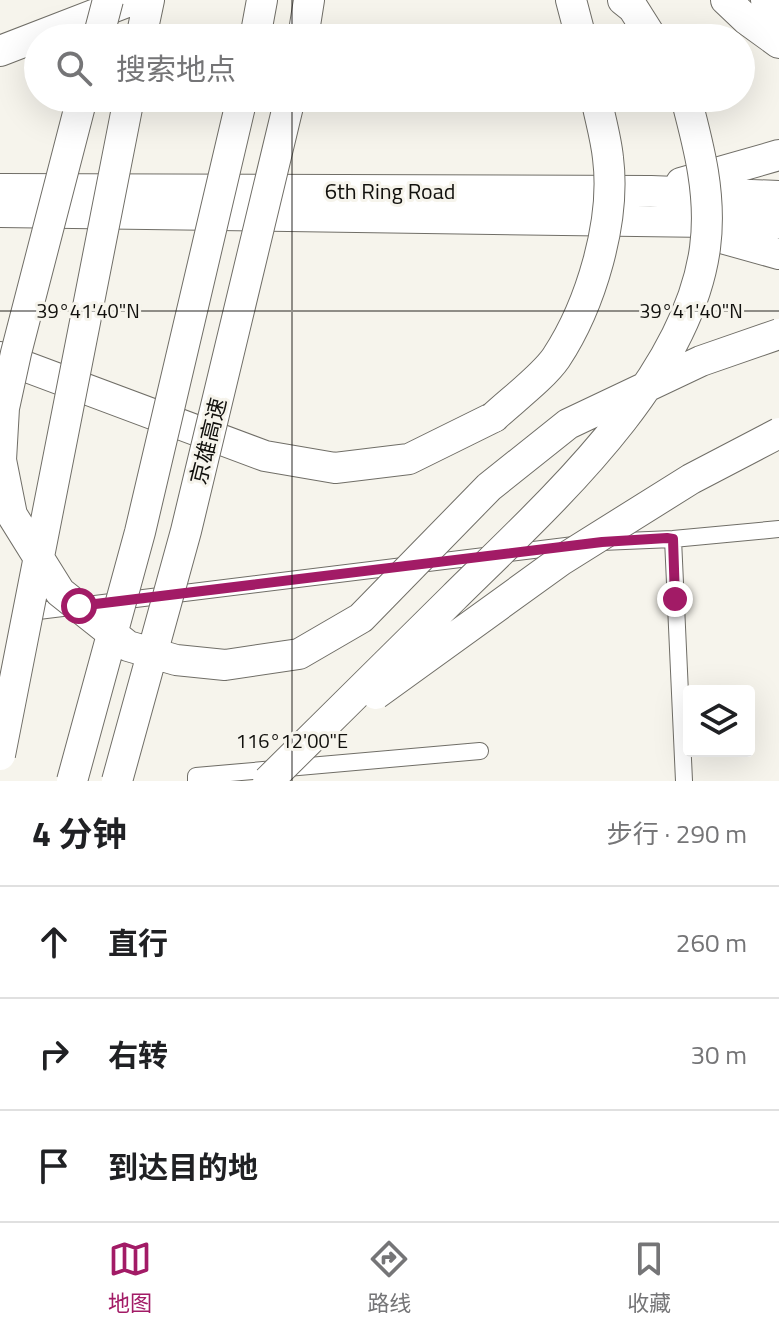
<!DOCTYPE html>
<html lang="zh">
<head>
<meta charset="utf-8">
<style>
  :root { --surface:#fff; --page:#f6f6f6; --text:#202124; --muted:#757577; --line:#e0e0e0; --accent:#a21b66 }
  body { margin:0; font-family:"Titillium Web","Noto Sans SC",sans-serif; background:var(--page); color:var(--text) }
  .controls { position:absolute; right:24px; bottom:24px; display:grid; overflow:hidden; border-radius:8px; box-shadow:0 8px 32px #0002 }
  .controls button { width:72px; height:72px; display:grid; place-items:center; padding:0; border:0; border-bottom:2px solid var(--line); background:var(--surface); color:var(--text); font:40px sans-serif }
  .stop { position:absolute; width:24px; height:24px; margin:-18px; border:6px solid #a21b66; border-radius:50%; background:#fff }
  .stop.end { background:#a21b66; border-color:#fff; box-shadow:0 2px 8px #0008 }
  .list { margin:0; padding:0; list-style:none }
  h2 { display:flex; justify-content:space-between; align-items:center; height:104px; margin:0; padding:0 32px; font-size:34px }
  h2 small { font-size:26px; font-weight:400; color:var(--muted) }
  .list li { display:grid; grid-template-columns:52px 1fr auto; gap:24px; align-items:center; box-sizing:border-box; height:112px; padding:0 32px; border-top:2px solid var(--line) }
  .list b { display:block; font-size:30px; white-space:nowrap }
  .list em { font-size:26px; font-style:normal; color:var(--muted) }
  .icon { flex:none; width:44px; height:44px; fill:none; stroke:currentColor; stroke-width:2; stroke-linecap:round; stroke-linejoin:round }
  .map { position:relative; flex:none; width:779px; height:781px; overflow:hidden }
  .search { position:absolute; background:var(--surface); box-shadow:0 8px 32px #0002; left:24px; right:24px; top:24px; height:88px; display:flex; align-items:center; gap:20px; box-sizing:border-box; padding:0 28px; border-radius:44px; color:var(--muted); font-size:30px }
  .sheet { height:440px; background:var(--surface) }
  nav { display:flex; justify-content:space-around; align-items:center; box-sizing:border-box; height:112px; border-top:2px solid var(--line); background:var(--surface); font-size:22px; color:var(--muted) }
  nav a { display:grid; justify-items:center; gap:4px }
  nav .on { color:var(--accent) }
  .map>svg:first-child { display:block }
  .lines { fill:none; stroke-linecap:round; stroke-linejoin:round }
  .minor-casing { stroke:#706e67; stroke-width:18 }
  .motorway-casing { stroke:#706e67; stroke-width:32 }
  .minor { stroke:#fff; stroke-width:16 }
  .motorway { stroke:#fff; stroke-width:30 }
  .motorway-bridge-casing { stroke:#706e67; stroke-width:32; stroke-linecap:butt }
  .motorway-bridge { stroke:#fff; stroke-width:30 }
  .route { stroke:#a21b66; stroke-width:10 }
  .ticks { fill:none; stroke:#11100d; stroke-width:2; stroke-opacity:0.45 }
  .labels { text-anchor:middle; stroke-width:6; stroke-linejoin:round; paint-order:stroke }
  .street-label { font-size:22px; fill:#11100d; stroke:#f6f4ec }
  .ticks-label { font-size:20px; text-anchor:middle; fill:#11100d; stroke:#f6f4ec; stroke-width:6; stroke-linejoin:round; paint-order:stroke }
</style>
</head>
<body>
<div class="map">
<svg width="779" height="781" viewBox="0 0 779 781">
  <rect width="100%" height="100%" fill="#f6f4ec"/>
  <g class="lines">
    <!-- minor casing -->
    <g class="minor-casing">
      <path id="minor" d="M 673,539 L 684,781
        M 601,542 L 673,539 L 779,529
        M 22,613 L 574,545
        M 196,781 L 196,776 L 480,751"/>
    </g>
    <!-- motorway casing -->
    <g class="motorway-casing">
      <path id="motorway" d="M 571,0 L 581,38
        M 623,0 L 633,8 L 652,38
        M 726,0 L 746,19 L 779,43
        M 766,0 L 779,11
        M 141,38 L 149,0
        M 255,38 L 262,0
        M 303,38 L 309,0
        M 0,51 L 132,0
        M 681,183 L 779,155
        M 0,189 L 651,191 L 779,196
        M 0,212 L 779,223
        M 707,234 L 779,254
        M 0,357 L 265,456 L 335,468 L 409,459 L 494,417"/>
    </g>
    <!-- minor -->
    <use href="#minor" class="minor"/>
    <!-- motorway -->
    <use href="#motorway" class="motorway"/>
    <!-- motorway-bridge casing -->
    <g class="motorway-bridge-casing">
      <path id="motorway-bridge" d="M 98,38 L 108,0
        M 82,98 L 16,353 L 4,408 L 1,460 L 12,515 L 60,592 L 128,646 L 176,660 L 225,665 L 299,654 L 361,618 L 489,487 L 568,424 L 701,361 L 779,334
        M 494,417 C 511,401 543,377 556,358 C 591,305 616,221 608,158 C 606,138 600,118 596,98
        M 376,694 L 560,561 L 691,479 L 779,433
        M 0,755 L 129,98
        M 72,781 L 140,532 L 242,98
        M 117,781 L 186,531 L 290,98
        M 268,781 C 330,720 392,658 454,597 C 546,506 687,382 705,248 C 712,196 699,147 686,98"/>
    </g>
    <!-- motorway-bridge -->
    <use href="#motorway-bridge" class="motorway-bridge"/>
  </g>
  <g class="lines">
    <!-- route -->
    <path class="route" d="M 79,606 L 602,542 L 667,538 L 673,539 L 675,599"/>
  </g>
  <!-- ticks -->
  <path class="ticks" d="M 292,0 L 292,38M 292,98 L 292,781M 0,311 L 779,311"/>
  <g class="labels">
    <!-- street labels -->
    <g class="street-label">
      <text x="390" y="199">6th Ring Road</text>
      <text transform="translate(208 441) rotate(-76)" y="8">京雄高速</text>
    </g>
  </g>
  <g class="ticks-label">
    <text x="88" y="318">39°41'40"N</text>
    <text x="691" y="318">39°41'40"N</text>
    <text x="292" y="748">116°12'00"E</text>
  </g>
</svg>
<div class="controls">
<button><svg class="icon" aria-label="layers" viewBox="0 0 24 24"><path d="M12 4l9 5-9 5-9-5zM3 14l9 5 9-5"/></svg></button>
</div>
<div class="stop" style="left:79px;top:606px"></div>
<div class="stop end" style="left:675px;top:599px"></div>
<div class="search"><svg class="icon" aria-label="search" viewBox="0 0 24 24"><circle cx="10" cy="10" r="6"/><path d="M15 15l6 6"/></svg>搜索地点</div>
</div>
<section class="sheet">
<h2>4 分钟<small>步行 · 290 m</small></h2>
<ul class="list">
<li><svg class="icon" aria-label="ahead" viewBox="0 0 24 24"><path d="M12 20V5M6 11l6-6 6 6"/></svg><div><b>直行</b></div><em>260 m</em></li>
<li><svg class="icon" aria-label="right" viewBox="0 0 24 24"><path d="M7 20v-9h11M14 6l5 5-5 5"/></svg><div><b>右转</b></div><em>30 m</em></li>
<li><svg class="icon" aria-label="arrive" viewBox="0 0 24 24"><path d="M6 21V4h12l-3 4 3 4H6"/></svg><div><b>到达目的地</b></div></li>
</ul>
</section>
<nav>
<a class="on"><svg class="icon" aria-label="map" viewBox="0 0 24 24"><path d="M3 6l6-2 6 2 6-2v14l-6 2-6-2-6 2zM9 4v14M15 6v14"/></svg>地图</a>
<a><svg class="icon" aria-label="directions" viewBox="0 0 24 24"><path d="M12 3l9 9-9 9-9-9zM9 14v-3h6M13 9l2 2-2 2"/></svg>路线</a>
<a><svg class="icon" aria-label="saved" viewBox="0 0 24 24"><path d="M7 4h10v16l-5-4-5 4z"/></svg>收藏</a>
</nav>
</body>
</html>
